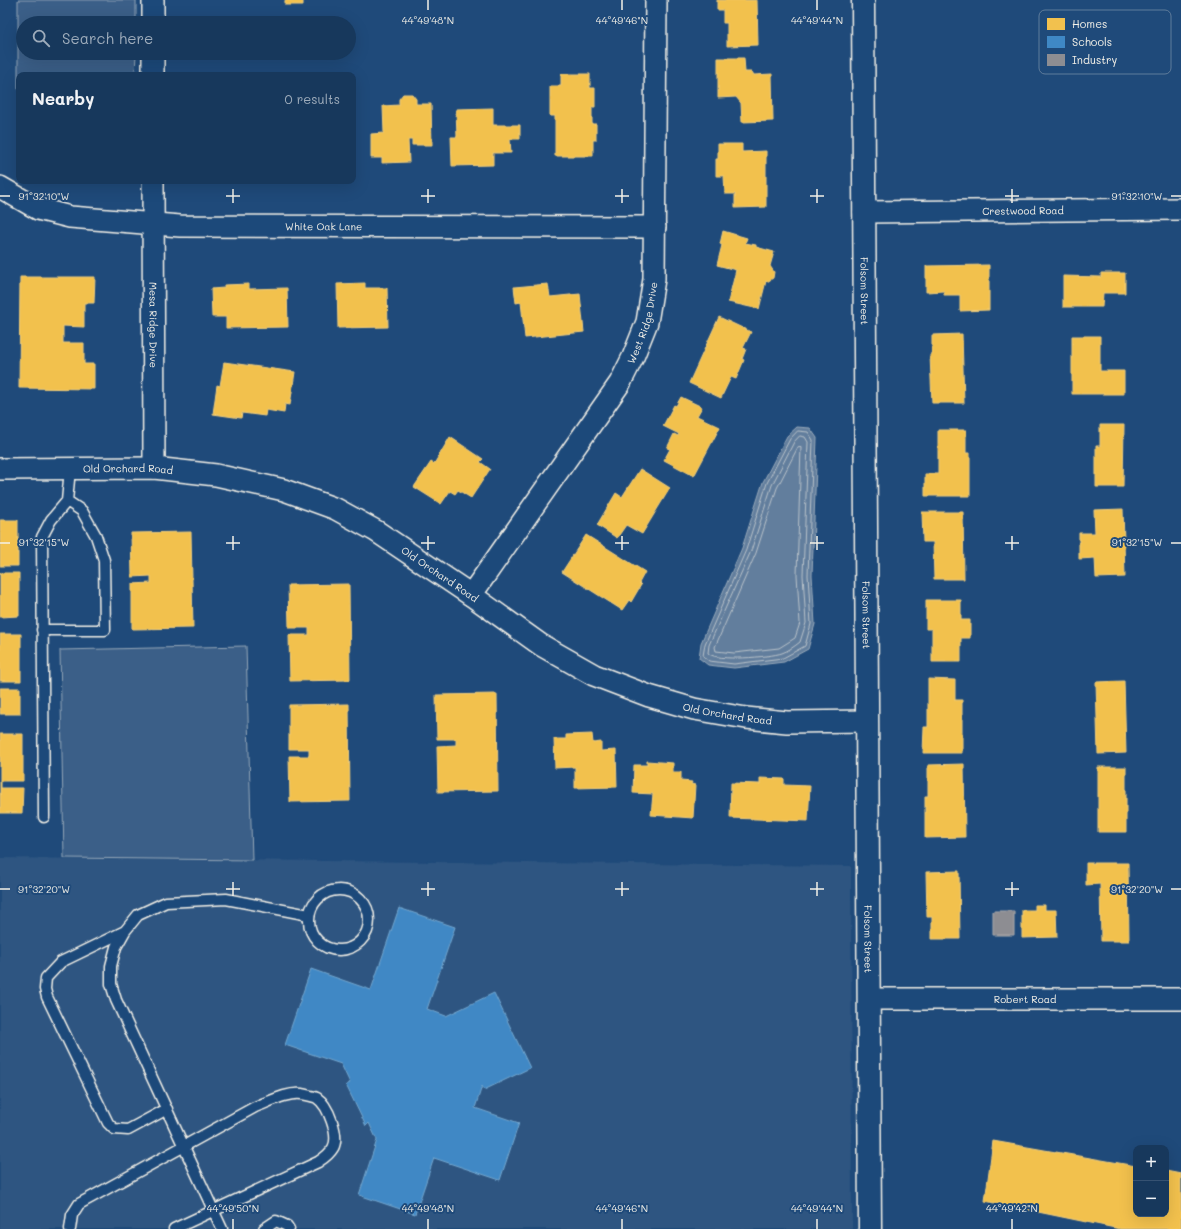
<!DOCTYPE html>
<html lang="en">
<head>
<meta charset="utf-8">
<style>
  :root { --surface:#17385c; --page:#203f62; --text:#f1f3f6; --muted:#9eacbb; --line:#365272 }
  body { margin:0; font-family:Mali,sans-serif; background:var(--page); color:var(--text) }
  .controls { position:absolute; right:12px; bottom:12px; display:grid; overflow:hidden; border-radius:8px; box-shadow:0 4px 16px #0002 }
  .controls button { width:36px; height:36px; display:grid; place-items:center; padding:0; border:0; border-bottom:1px solid var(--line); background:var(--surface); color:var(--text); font:20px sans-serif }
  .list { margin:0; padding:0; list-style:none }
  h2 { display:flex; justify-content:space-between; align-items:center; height:52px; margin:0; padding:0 16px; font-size:17px }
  h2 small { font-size:13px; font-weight:400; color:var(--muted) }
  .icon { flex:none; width:22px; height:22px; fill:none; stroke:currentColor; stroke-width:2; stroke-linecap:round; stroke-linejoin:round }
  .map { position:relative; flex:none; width:1181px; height:1229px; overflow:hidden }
  .search { position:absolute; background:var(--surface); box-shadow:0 4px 16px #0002; left:16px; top:16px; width:340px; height:44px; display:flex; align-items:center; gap:10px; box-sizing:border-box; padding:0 14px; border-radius:22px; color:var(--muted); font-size:15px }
  .panel { position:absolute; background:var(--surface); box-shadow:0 4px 16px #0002; left:16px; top:72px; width:340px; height:112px; border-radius:8px }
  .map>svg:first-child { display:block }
  .built { fill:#2d5581 }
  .green { fill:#3a5f88; stroke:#97a8b8 }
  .water { fill:#627e9d; stroke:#9cacbb }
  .homes { fill:#f2c14e; stroke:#f3cf7c }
  .schools { fill:#3f88c5; stroke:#75a8d0 }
  .industry { fill:#8d8d92; stroke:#acabac }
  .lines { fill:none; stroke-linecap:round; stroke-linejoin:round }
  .shore { stroke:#bac3ca; stroke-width:1 }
  .lane-casing { stroke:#f4f1e8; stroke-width:13 }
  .street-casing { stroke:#f4f1e8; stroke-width:24 }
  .secondary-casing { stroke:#f4f1e8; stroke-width:25 }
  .lane { stroke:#1f4a7a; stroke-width:10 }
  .street { stroke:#1f4a7a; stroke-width:21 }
  .secondary { stroke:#1f4a7a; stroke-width:22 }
  .ticks { fill:none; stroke:#f4f1e8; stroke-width:1.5 }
  .labels { text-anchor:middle; stroke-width:4; stroke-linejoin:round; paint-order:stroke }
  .street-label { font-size:10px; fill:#f4f1e8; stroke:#1f4a7a }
  .key { fill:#1f4a7a; stroke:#5f7c9b; stroke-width:1 }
  .key-label { font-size:11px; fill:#f4f1e8 }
  .ticks-label { font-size:10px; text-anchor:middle; fill:#f4f1e8; stroke:#1f4a7a; stroke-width:4; stroke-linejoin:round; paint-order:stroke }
</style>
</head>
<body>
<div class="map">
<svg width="1181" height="1229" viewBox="0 0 1181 1229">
  <rect width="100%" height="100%" fill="#1f4a7a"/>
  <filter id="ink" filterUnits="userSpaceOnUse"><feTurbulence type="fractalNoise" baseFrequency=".025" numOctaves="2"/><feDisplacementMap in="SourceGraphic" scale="8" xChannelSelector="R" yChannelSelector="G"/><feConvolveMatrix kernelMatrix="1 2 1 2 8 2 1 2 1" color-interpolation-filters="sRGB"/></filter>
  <g filter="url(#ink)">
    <!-- built -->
    <path class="built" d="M 0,858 L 851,866 L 852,1229 L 0,1229 Z"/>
    <!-- green -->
    <path class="green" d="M 18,0 L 136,0 L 136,23 L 23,23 L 23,53 L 136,53 L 135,75 L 19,75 L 19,89 L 18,89 Z
      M 246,646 L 252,860 L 64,858 L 60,650 Z"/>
    <!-- water -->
    <path class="water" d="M 797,427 L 810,428 L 817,438 L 812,575 L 815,624 L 808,649 L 784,662 L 734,668 L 708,665 L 699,658 L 701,643 L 742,548 L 763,482 L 787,436 Z"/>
    <!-- homes -->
    <path class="homes" d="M 285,0 L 303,0 L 303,5 L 285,5 Z
      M 717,0 L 757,0 L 758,45 L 727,46 L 727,23 L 723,23 L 723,10 L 717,10 Z
      M 718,58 L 744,58 L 745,72 L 752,72 L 754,75 L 772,74 L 773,121 L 742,122 L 741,103 L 736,97 L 718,98 Z
      M 561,74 L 590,74 L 590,88 L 595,88 L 595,107 L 592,107 L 592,124 L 596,124 L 596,140 L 593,140 L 593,156 L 555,156 L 555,116 L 550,116 L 550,86 L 561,86 Z
      M 403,94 L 412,94 L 416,99 L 416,104 L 431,104 L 432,145 L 412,145 L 412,140 L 408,140 L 409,162 L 382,163 L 382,158 L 371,158 L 371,134 L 384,133 L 383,106 L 399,105 L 399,99 Z
      M 493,108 L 493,125 L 520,125 L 520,139 L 510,139 L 511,153 L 493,153 L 493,165 L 452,166 L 451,137 L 457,137 L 456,109 Z
      M 718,144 L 742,144 L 742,152 L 766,151 L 766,207 L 735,208 L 735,194 L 725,194 L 724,176 L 716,176 L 716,159 L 718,159 Z
      M 723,231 L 747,238 L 745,243 L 756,245 L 756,247 L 774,252 L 770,266 L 774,272 L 773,278 L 767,282 L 766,281 L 759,309 L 728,302 L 736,270 L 717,265 L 722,245 L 720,244 Z
      M 989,265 L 989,310 L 960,311 L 960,295 L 944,295 L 944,291 L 926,292 L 926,266 Z
      M 1101,273 L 1125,273 L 1125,293 L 1103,293 L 1102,307 L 1063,307 L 1063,276 L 1101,277 Z
      M 20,277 L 95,277 L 94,303 L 84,303 L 84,327 L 63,326 L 63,343 L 84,343 L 84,364 L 94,364 L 94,389 L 19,388 Z
      M 365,283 L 365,288 L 387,288 L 388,327 L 338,328 L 337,284 Z
      M 249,284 L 249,289 L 287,288 L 288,327 L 226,328 L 226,317 L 212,317 L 211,289 L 224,288 L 224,285 Z
      M 548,284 L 550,297 L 580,294 L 584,332 L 525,338 L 521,302 L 516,303 L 514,287 Z
      M 719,317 L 751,332 L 743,348 L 746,349 L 742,359 L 744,360 L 736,379 L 731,377 L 721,398 L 689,383 Z
      M 962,334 L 964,403 L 932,403 L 930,355 L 932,354 L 932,335 Z
      M 1072,336 L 1100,336 L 1100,371 L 1124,371 L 1124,394 L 1072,394 Z
      M 224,362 L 295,372 L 290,405 L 285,404 L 284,413 L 266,410 L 265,416 L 242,413 L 241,418 L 213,414 L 217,385 L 220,386 Z
      M 681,397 L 702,407 L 697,416 L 720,427 L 694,476 L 664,460 L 670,449 L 667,448 L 674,434 L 678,436 L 679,434 L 663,426 L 674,405 L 676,406 Z
      M 1100,425 L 1124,425 L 1123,487 L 1096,487 L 1096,446 L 1100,446 Z
      M 938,430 L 966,430 L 966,453 L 970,453 L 970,496 L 925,496 L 925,474 L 938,474 Z
      M 450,437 L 483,459 L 480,462 L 490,469 L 471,498 L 458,490 L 455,494 L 450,491 L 441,504 L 414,487 L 431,462 L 434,464 Z
      M 640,469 L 670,488 L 642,534 L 626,525 L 617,538 L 597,525 L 616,493 L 622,497 Z
      M 1123,509 L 1125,577 L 1096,578 L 1095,558 L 1079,559 L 1079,533 L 1095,533 L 1094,510 Z
      M 922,512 L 963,512 L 964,579 L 934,579 L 933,542 L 923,542 Z
      M 0,520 L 18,520 L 18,566 L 0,566 Z
      M 191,532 L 193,628 L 132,629 L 132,584 L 151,583 L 151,576 L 132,577 L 131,533 Z
      M 586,535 L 645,572 L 639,583 L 641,585 L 631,602 L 629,600 L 622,610 L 562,572 Z
      M 0,573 L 19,573 L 19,616 L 0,617 Z
      M 349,584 L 350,680 L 290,681 L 289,635 L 309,635 L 309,628 L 289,628 L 288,585 Z
      M 926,600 L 961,600 L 961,620 L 970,620 L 970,638 L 961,638 L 961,662 L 932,662 L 932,629 L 926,629 Z
      M 0,634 L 21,634 L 21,681 L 0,681 Z
      M 928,679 L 955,680 L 955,700 L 962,700 L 962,753 L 923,753 L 924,727 L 928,727 Z
      M 1124,681 L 1126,753 L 1098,754 L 1096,682 Z
      M 0,688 L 20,688 L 20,714 L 0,714 Z
      M 497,694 L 498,791 L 438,792 L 437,746 L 456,745 L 456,739 L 437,739 L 436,695 Z
      M 349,704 L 350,801 L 290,802 L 289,756 L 309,756 L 309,749 L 289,749 L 289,705 Z
      M 0,734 L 23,734 L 23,781 L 1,781 L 1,788 L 23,788 L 22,813 L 0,813 Z
      M 592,734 L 593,743 L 601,742 L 601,751 L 616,750 L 617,787 L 575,788 L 575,767 L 555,768 L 554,739 L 566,739 L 566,735 Z
      M 647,761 L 673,763 L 673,772 L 681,772 L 681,781 L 692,782 L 691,784 L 695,785 L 693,818 L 651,815 L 653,794 L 633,793 L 634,765 L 647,765 Z
      M 964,764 L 965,837 L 925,838 L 925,796 L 928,796 L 928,765 Z
      M 1098,767 L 1126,767 L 1126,832 L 1098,832 Z
      M 760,778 L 784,779 L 784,785 L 810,786 L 808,821 L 730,818 L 731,783 L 760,784 Z
      M 1086,863 L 1128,863 L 1129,941 L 1101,941 L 1100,884 L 1086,885 Z
      M 959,871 L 960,939 L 932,939 L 932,917 L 927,917 L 926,872 Z
      M 1035,905 L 1045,905 L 1045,910 L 1056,910 L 1057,937 L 1022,938 L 1022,910 L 1035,910 Z
      M 993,1141 L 1136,1166 L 1136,1214 L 1166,1214 L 1166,1171 L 1181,1174 L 1181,1229 L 1120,1229 L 985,1201 Z"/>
    <!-- schools -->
    <path class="schools" d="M 399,908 L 455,927 L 427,1009 L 446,1016 L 494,993 L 530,1068 L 484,1090 L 482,1086 L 475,1108 L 519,1123 L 500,1180 L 434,1158 L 415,1214 L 359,1195 L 377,1140 L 369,1123 L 366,1126 L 346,1085 L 350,1083 L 341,1064 L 285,1045 L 311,969 L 371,990 Z"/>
    <!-- industry -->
    <path class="industry" d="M 993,911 L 1014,911 L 1014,935 L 993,935 Z"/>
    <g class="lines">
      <!-- shore -->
      <path class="shore" d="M 798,431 L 808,432 L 813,440 L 808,575 L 811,624 L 805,646 L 783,658 L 734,664 L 709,661 L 703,656 L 705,644 L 746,550 L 767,483 L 790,439 Z
        M 800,436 L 805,437 L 808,442 L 803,575 L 806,623 L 800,642 C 795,646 788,651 782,653 C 770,657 716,662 708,653 L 709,645 L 751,551 L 772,485 L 794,442 Z
        M 801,447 L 797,575 L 800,623 L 795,638 L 779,648 L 734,653 L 716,651 L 715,647 L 756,553 L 777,488 L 798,447 Z"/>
      <!-- lane casing -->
      <g class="lane-casing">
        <path id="lane" d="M 42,630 L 105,630 L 104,560 L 96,536 L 82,511 L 67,501
          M 44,817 L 42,537 L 51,520 L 67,501 L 70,469
          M309 920a30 30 0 1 1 60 0a30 30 0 1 1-60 0Z
          M 125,931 L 61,962 L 46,978 L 45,989 L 47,997 L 108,1123 L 114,1129 L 128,1130 L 167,1109
          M 70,1229 L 72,1215 L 79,1204 L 255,1107 C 269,1102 287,1092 302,1094 C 306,1095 313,1096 317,1098 C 328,1105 340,1136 333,1148 C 329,1155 324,1158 318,1162 L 174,1229
          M 222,1229 L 116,1000 L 111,984 L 111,966 L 116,947 L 125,931 L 138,915 L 166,902 L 226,899 L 309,915
          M 264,1229 L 276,1221 L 287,1226 L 289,1229"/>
      </g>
      <!-- street casing -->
      <g class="street-casing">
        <g id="street">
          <path d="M 153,0 L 153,23"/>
          <path d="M 153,53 L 153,75"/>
          <path id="s1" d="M 153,181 L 154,468"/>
          <path id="s2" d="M 0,187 L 38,209 L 70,217 L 180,226 L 655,227"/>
          <path id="s3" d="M 864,212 L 1181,209"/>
          <path id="s4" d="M 0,469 L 154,468 L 216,475 L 284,490 L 336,509 L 376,531 L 471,595 L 541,645 L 594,675 L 649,696 L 694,709 L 746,718 L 787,722 L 867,721"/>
          <path id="s5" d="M 471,595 L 620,383 L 633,357 L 647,322 L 654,279 L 656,0"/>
          <path id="s6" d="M 869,999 L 1181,999"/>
        </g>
      </g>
      <!-- secondary casing -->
      <g class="secondary-casing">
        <g id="secondary">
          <path id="s7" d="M 863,0 L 870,1229"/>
        </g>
      </g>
      <!-- lane -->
      <use href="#lane" class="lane"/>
      <!-- street -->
      <use href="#street" class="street"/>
      <!-- secondary -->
      <use href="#secondary" class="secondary"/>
    </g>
  </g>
  <!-- ticks -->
  <path class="ticks" d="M 428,0 L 428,10M 622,0 L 622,10M 817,0 L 817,10M 233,189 L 233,203M 428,189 L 428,203M 622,189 L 622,203M 817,189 L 817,203M 1012,189 L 1012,203M 0,196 L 10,196M 226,196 L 240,196M 421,196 L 435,196M 615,196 L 629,196M 810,196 L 824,196M 1005,196 L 1019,196M 1171,196 L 1181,196M 233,536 L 233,550M 428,536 L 428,550M 622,536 L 622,550M 817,536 L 817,550M 1012,536 L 1012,550M 0,543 L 10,543M 226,543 L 240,543M 421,543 L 435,543M 615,543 L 629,543M 810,543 L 824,543M 1005,543 L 1019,543M 1171,543 L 1181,543M 233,882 L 233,896M 428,882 L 428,896M 622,882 L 622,896M 817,882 L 817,896M 1012,882 L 1012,896M 0,889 L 10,889M 226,889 L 240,889M 421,889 L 435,889M 615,889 L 629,889M 810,889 L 824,889M 1005,889 L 1019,889M 1171,889 L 1181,889M 233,1219 L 233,1229M 428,1219 L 428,1229M 622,1219 L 622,1229M 817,1219 L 817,1229M 1012,1219 L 1012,1229"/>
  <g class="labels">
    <!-- street labels -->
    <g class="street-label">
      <text dy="4" stroke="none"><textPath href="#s3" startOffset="159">Crestwood Road</textPath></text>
      <text dy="4" stroke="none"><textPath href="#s2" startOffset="331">White Oak Lane</textPath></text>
      <text dy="4" stroke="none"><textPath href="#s7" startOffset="291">Folsom Street</textPath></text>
      <text dy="4" stroke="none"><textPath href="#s5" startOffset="324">West Ridge Drive</textPath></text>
      <text dy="4" stroke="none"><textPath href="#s1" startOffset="144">Mesa Ridge Drive</textPath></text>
      <text dy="4" stroke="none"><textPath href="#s4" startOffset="128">Old Orchard Road</textPath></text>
      <text dy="4" stroke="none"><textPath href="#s4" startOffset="464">Old Orchard Road</textPath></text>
      <text dy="4" stroke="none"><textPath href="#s7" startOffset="615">Folsom Street</textPath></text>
      <text dy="4" stroke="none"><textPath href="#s4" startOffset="788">Old Orchard Road</textPath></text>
      <text dy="4" stroke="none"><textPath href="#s7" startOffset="939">Folsom Street</textPath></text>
      <text dy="4" stroke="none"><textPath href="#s6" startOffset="156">Robert Road</textPath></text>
    </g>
  </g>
  <!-- legend -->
  <rect x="1039" y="10" width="132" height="64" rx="6" class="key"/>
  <rect x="1047" y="18" width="18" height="12" fill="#f2c14e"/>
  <rect x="1047" y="36" width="18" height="12" fill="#3f88c5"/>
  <rect x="1047" y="54" width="18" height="12" fill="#8d8d92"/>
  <g class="key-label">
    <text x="1072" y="28">Homes</text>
    <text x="1072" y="46">Schools</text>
    <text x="1072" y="64">Industry</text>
  </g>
  <g class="ticks-label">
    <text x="428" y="24">44°49'48"N</text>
    <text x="622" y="24">44°49'46"N</text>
    <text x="817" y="24">44°49'44"N</text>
    <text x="1137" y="200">91°32'10"W</text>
    <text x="44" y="200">91°32'10"W</text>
    <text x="1137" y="546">91°32'15"W</text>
    <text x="44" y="546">91°32'15"W</text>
    <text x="1137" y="893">91°32'20"W</text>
    <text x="44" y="893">91°32'20"W</text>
    <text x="233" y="1212">44°49'50"N</text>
    <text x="428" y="1212">44°49'48"N</text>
    <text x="622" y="1212">44°49'46"N</text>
    <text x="817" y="1212">44°49'44"N</text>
    <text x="1012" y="1212">44°49'42"N</text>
  </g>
</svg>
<div class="controls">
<button>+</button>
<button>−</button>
</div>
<div class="search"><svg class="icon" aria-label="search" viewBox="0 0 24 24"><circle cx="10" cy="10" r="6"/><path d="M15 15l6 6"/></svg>Search here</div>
<section class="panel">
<h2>Nearby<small>0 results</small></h2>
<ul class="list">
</ul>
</section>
</div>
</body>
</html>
